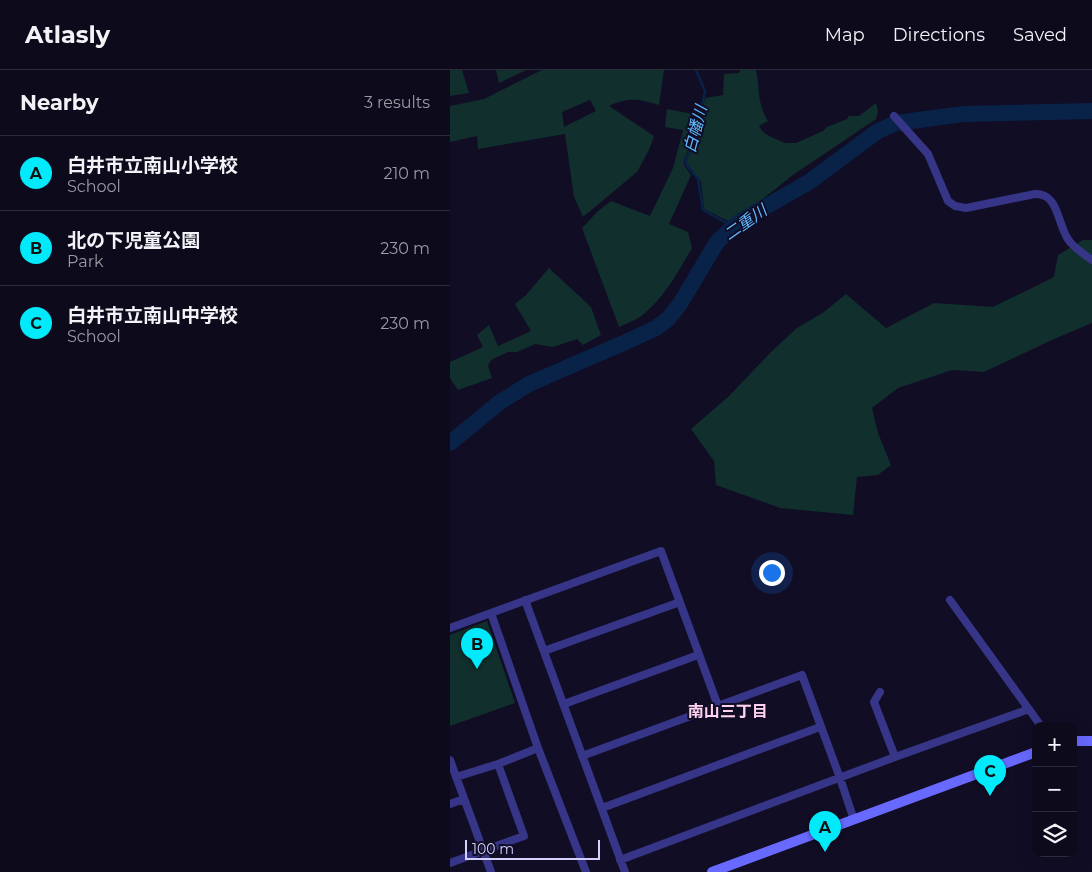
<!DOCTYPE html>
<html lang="en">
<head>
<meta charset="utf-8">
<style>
  :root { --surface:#0d0a1c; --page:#1b1829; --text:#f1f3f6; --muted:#9a9aa3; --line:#2d2b3b; --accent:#00eafc }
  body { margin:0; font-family:Montserrat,"Noto Sans JP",sans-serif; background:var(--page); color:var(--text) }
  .controls { position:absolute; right:15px; bottom:15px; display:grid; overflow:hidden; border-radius:10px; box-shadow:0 5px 20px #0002 }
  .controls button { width:45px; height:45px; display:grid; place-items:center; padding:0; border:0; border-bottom:1px solid var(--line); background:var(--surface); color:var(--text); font:25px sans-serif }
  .scale { position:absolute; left:15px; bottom:12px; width:135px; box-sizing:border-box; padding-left:5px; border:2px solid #d5d1ff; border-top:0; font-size:14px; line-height:18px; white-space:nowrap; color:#d5d1ff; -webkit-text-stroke:4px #110d25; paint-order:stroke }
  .you { position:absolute; left:321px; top:502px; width:18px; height:18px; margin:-12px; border:4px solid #fff; border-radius:50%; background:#1a73e8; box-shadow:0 0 0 8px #1a73e833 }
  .badge { display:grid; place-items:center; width:32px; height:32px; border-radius:50%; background:var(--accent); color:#111; font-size:16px; font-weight:700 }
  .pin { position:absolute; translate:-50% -41px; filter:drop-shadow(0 1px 2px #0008) }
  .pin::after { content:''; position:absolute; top:26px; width:18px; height:15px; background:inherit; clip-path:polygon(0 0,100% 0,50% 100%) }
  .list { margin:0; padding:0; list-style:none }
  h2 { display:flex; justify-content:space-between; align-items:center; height:65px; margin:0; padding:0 20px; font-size:21px }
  h2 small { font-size:16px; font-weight:400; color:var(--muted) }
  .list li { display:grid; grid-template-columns:32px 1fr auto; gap:15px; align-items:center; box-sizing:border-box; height:75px; padding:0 20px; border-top:1px solid var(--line) }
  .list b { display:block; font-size:19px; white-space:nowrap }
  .list p { margin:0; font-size:16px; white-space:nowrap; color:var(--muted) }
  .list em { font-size:16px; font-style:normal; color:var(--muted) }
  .icon { flex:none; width:28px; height:28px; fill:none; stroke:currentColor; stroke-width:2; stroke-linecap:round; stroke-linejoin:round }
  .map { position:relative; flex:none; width:642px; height:802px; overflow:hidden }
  header { display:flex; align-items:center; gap:30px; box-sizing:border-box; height:70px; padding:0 25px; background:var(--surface); border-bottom:1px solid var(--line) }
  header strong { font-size:24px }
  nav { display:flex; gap:28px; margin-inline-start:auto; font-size:18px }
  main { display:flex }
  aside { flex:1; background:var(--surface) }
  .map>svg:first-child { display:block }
  .green { fill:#102f2d; fill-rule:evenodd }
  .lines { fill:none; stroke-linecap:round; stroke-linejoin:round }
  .stream { stroke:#092248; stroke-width:2.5 }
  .river { stroke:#092248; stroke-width:16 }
  .street { stroke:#363587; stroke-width:8 }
  .secondary { stroke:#6869ff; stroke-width:10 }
  .labels { text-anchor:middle; stroke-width:4; stroke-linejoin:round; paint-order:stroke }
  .water-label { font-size:16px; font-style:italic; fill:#5fbaff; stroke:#110d25 }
  .neighbourhood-label { font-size:16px; font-weight:bold; fill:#ffd3f0; stroke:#110d25 }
</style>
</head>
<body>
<header>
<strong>Atlasly</strong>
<nav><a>Map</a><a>Directions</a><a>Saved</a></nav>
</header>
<main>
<aside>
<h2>Nearby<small>3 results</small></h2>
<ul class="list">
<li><span class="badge">A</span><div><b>白井市立南山小学校</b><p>School</p></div><em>210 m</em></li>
<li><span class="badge">B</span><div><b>北の下児童公園</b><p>Park</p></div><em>230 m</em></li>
<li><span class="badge">C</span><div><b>白井市立南山中学校</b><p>School</p></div><em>230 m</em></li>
</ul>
</aside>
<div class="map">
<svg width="642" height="802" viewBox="0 0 642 802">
  <rect width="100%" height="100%" fill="#110d25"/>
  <!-- green -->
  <path class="green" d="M 0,0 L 12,0 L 19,23 L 0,26 Z
    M 46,0 L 76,0 L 49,13 Z
    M 92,0 L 214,0 L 209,35 C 188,29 180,27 159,36 L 204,66 L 199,80 L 187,102 L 133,147 L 124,127 L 115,64 L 28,79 L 27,66 L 0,72 L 0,36 L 34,29 ZM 140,30 L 146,41 L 114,57 L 112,42 Z
    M 290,0 L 306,0 C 310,19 307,34 318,51 L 309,56 L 313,62 L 321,67 L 335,73 L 346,73 L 373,61 L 377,57 L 397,49 L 399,46 L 409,46 L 426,33 L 428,41 L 426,49 L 343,105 L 282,153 L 254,139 L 251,112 L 237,94 L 237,90 L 246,69 L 255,28 L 273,25 L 274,4 L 289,3 Z
    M 217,39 L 248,45 L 243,68 L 234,90 L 234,95 L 241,105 L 219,154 L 238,162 L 242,178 C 228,202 213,230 190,247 C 184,251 175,254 169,257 L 132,158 L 148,141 L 161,131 L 200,146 L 223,98 L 233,60 L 215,57 Z
    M 633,170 L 642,170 L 642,253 L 604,269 L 534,302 L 502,300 L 448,318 L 422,338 L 428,363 L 441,395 L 428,405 L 407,407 L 403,445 L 330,438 L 266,415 L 264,391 L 241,359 L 279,326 L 323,280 L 347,258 L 374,242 L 396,224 L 436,258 L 484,233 L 543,237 L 604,207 L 608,185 Z
    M 99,198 L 141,237 L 151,265 L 133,275 L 127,269 L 103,277 L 85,274 L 67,282 L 58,282 L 41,290 L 38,296 L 42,308 L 8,320 L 0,308 L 0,292 L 33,277 L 27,265 L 39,255 L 48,276 L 81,261 L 65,234 L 76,225 Z
    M 37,551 L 65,633 L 0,656 L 0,565 Z"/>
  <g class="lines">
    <!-- stream -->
    <path class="stream" d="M 246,0 L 255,21 L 245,69 L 236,89 L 236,94 L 248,109 L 253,140 L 284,157"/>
    <!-- river -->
    <path class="river" d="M 0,373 L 50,332 L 79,314 L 178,271 L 206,258 L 218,249 L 230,234 L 267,172 L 289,152 L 359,112 L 428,61 L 446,53 L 514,44 L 642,41"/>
    <!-- street -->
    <path class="street" d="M 444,46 L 478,84 L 498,131 L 505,136 L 516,138 L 585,124 C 610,123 607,157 620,172 C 626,179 635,185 642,190
      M 75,530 L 175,802
      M 500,530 L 591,656
      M 41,543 L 88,678 L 136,802
      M 0,558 L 211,481 L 268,636
      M 94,581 L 230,532
      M 114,634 L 248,585
      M 132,686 L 352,605 L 390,708 L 404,750
      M 445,687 L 579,639
      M 0,690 L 41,802
      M 6,707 L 48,694 L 88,678
      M 0,734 L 14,729
      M 152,738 L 370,657
      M 170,790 L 445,687 L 424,632 L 430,622
      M 0,793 L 74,766 L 48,694"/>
    <!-- secondary -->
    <path class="secondary" d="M 623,671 L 642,671
      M 262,802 L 586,682"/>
  </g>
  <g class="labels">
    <!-- water labels -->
    <g class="water-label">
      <text transform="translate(245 59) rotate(-75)" y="6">白幡川</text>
      <text transform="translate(295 152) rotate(-35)" y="6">二重川</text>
    </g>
    <!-- neighbourhood labels -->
    <g class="neighbourhood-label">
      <text x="278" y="647">南山三丁目</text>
    </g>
  </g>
</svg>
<div class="controls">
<button>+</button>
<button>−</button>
<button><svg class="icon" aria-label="layers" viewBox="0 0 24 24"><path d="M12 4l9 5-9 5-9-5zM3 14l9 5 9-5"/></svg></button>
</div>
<div class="scale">100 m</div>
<div class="you"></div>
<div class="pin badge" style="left:375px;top:782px">A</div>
<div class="pin badge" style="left:27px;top:599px">B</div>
<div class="pin badge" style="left:540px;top:726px">C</div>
</div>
</main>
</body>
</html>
